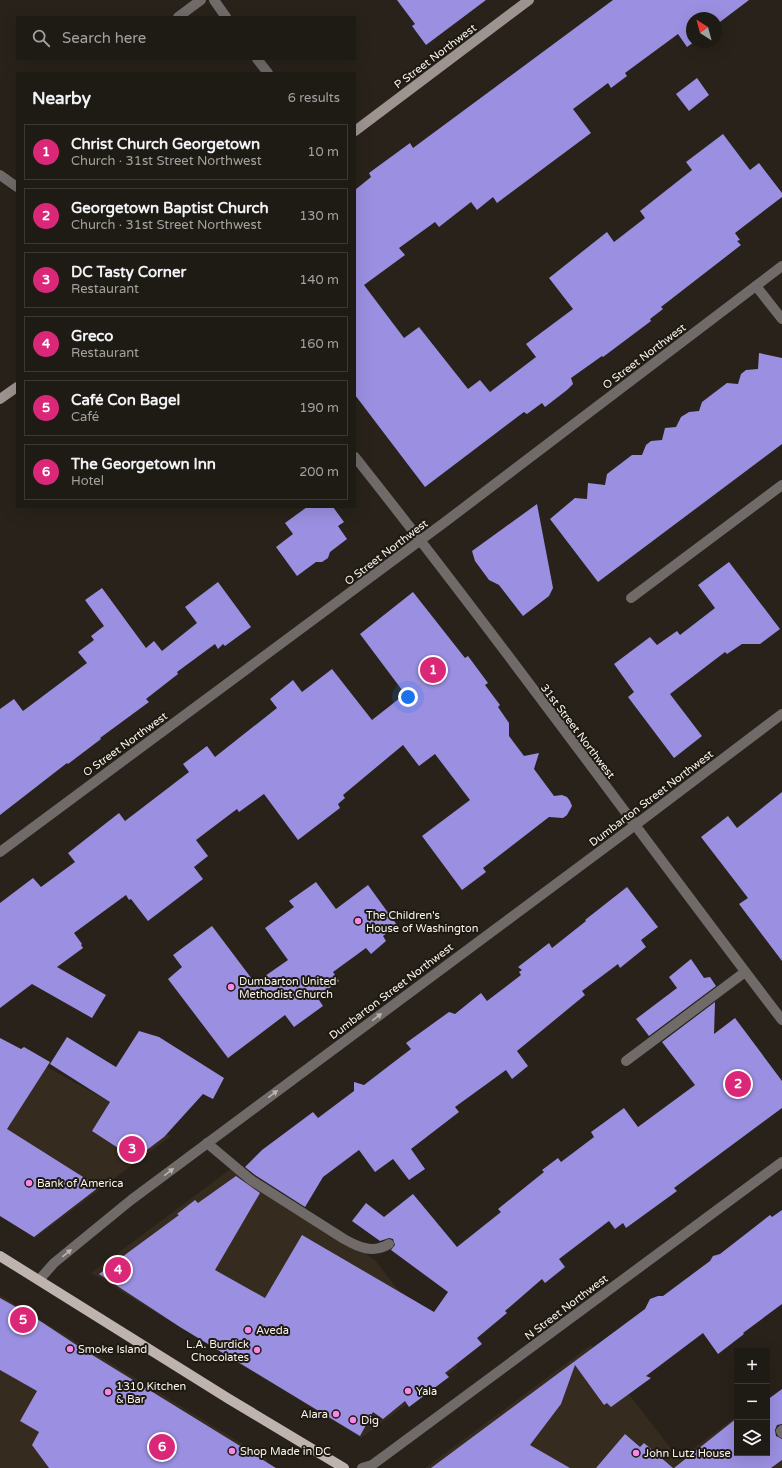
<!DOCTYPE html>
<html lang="en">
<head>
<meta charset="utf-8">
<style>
  :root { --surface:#1e1a14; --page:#26231d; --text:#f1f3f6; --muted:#a1a1a0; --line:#3c3834; --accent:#db2777 }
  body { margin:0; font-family:"Varela Round",sans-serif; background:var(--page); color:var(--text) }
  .controls { position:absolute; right:12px; bottom:12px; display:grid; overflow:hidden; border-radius:0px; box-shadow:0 4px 16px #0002 }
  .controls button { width:36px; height:36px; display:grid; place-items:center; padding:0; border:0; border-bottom:1px solid var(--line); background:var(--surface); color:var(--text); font:20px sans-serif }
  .compass { position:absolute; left:686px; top:12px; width:36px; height:36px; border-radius:50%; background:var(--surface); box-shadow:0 4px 16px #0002; rotate:324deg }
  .you { position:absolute; left:408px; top:697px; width:14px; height:14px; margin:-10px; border:3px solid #fff; border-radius:50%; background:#1a73e8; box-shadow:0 0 0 6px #1a73e833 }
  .badge { display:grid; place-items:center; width:26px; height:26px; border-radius:50%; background:var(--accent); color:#fff; font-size:13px; font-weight:700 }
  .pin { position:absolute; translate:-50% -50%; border:2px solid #fff; box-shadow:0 1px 4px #0006 }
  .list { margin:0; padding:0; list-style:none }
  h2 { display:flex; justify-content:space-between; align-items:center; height:52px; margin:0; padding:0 16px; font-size:17px }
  h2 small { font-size:13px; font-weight:400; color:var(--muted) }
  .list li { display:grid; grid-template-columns:26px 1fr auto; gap:12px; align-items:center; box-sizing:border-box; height:56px; margin:0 8px 8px; padding:0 8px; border:1px solid var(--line); border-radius:0px }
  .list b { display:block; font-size:15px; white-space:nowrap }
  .list p { margin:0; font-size:13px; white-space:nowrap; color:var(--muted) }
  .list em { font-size:13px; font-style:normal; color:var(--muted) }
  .icon { flex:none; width:22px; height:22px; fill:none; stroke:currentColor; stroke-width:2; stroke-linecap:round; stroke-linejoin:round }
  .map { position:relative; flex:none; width:782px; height:1468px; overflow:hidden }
  .search { position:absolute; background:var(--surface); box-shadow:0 4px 16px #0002; left:16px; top:16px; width:340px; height:44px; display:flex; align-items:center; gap:10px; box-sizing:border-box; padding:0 14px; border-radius:0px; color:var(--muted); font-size:15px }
  .panel { position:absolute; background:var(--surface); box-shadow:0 4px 16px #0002; left:16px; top:72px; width:340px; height:436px; border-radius:0px }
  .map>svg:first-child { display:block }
  .built { fill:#352b1e }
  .building { fill:#9b8fe1 }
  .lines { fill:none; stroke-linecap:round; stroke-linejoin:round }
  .lane { stroke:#706a69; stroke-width:10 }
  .street { stroke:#706a69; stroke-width:10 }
  .secondary { stroke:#9d9391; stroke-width:10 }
  .primary { stroke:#bfb3b0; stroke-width:10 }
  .oneway { fill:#bbb6b2 }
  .poi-dot { fill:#fa87e7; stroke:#1e1911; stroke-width:1.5 }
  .labels { text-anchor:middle; stroke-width:4; stroke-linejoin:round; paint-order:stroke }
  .street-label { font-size:11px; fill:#f8f4ee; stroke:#1e1911 }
  .poi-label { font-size:11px; fill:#f8f4ee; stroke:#1e1911; text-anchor:start }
</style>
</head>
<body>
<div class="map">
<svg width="782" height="1468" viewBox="0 0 782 1468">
  <rect width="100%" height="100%" fill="#28221a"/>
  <!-- built -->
  <path class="built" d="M 0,1041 L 171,1136 L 35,1238 L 0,1216 Z
    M 232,1168 L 375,1260 L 458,1367 L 361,1438 L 91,1273 Z
    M 0,1295 L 267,1459 L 269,1468 L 0,1468 Z
    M 591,1345 L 679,1459 L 737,1416 L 737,1453 L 767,1453 L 782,1450 L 782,1468 L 425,1468 Z"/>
  <!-- building -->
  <path class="building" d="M 397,0 L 486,0 L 426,45 L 412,26 L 415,24 Z
    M 613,0 L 749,0 L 716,25 L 716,18 L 692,18 L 692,42 L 694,42 L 687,47 L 678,34 L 625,73 L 627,76 L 611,88 L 608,83 L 573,109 L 591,133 L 497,203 L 493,197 L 477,210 L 471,202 L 439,227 L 435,222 L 399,248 L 405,255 L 364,285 L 404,338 L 419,327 L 468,389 L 480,380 L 490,392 L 536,357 L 526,344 L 573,309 L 549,278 L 607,232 L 614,242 L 645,218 L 640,211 L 692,170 L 686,162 L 723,134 L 750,170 L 759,163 L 782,193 L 782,197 L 735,233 L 740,240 L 737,241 L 741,245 L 661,307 L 663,309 L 650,319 L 651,321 L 603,357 L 602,356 L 571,378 L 573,384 L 567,390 L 545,407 L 542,403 L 527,414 L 524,412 L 425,487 L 355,395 L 355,190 L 371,177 L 369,173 L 410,143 L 413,148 Z
    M 697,78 L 709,95 L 689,111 L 676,94 Z
    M 759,353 L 782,358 L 782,444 L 598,582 L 550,519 L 575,498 L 587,499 L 588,483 L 605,485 L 607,474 L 632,455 L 642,455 L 646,445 L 651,441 L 662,440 L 665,428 L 676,427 L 681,417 L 689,412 L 699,411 L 702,402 L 727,383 L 738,384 L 741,374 L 746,370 L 758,369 Z
    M 537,504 L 553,588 L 549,596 L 523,616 L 499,585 L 489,580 L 475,561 L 472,551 Z
    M 307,507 L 333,507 L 344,522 L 338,526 L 347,539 L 330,552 L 328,558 L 322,562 L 316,562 L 297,576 L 276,547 L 293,534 L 285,523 Z
    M 729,562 L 780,629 L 760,644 L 742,644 L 727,654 L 725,652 L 670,694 L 702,736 L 674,758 L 628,697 L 634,692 L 614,664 L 650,637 L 657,645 L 677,631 L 680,635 L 715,608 L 698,585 Z
    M 218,582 L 251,627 L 225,646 L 223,644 L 218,649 L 215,644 L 177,672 L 178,674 L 146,699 L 149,702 L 100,738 L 101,739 L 68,764 L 67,763 L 0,815 L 0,709 L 14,699 L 23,711 L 87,663 L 78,652 L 94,640 L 91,636 L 104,626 L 85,600 L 102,588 L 146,648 L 154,641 L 162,651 L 197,623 L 185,607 Z
    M 413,592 L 465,658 L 468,656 L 488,683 L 485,685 L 500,705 L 498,707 L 509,723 L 509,736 L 524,756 L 539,753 L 534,769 L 554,796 L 562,795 L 567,797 L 570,801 L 572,806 L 567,815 L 563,818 L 549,817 L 483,868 L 486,872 L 462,890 L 422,836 L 470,800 L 435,754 L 419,766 L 403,745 L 343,795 L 345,798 L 338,804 L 340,808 L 298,840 L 264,794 L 239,812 L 237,809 L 196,840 L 208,856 L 194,867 L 203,879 L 148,921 L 131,899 L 129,900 L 126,895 L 74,933 L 82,944 L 81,945 L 83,948 L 57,967 L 106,995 L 92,1018 L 32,984 L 0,1008 L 0,903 L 33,878 L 41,887 L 75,862 L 68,853 L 119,813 L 125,821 L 189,772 L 183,764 L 207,746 L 215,757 L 277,708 L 270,699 L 293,680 L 302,692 L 332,669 L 372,720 L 405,694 L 360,634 Z
    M 782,792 L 782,961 L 739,904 L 748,898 L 701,837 L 728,816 L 737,828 Z
    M 316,882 L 336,909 L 368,885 L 397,925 L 383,936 L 386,941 L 371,954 L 366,948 L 333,972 L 339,981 L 317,997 L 323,1006 L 294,1027 L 285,1015 L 228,1058 L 168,979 L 182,967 L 173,955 L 212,926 L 255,983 L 288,960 L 265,928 L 294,907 L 289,901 Z
    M 627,887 L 658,927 L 641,940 L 646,947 L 620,968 L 618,964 L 582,991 L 585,995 L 517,1051 L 528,1066 L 512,1079 L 506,1070 L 455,1107 L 459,1112 L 411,1149 L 425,1169 L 409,1180 L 393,1159 L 375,1172 L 359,1150 L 323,1177 L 305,1207 L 255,1175 L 245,1167 L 262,1150 L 313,1112 L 318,1118 L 354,1091 L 354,1082 L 364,1085 L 390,1065 L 411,1049 L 406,1043 L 449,1012 L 455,1014 L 481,993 L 487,1001 L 521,975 L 519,972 L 522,970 L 518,967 L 549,943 L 552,948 L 586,921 L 585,920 Z
    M 691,959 L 704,978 L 710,977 L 716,986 L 649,1036 L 636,1019 L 677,988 L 669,977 Z
    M 715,1002 L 714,1034 L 735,1018 L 782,1081 L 782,1108 L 674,1188 L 677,1191 L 626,1228 L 623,1223 L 615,1229 L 609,1221 L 559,1259 L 565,1267 L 545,1283 L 542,1279 L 505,1311 L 507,1313 L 477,1338 L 482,1344 L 445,1373 L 449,1377 L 409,1407 L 405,1401 L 383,1419 L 373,1412 L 360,1436 L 180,1327 L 99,1274 L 179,1215 L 177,1214 L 195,1200 L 198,1203 L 236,1176 L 260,1193 L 215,1270 L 265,1298 L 302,1235 L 434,1312 L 448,1292 L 391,1250 L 395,1245 L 393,1239 L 389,1238 L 380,1241 L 352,1221 L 366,1203 L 384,1217 L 413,1194 L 457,1247 L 501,1212 L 498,1209 L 544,1172 L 542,1170 L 558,1158 L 561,1162 L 594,1137 L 591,1132 L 624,1108 L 638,1127 L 695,1085 L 662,1042 Z
    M 139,1031 L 159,1037 L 224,1078 L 213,1099 L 203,1094 L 164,1137 L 135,1159 L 92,1131 L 110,1102 L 50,1064 L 67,1037 L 116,1067 Z
    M 0,1038 L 21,1049 L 24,1047 L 50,1062 L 7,1129 L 99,1187 L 34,1237 L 0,1216 Z
    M 782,1210 L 782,1304 L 743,1333 L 744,1334 L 718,1354 L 703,1333 L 646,1376 L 651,1378 L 611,1407 L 607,1403 L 604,1405 L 575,1365 L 561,1404 L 530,1445 L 570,1468 L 431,1468 L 645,1309 L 650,1299 L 658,1296 L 663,1296 L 710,1261 L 713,1256 L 720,1254 L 770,1215 L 772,1217 Z
    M 0,1298 L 34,1317 L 81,1348 L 276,1468 L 49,1468 L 32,1445 L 39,1432 L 20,1421 L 37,1391 L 0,1370 Z
    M 782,1389 L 782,1424 L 777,1425 L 775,1430 L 776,1436 L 782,1439 L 782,1460 L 771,1468 L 674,1468 L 737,1418 L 737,1453 L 767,1453 L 767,1400 Z
    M 625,1434 L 640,1447 L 644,1443 L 673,1468 L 596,1468 Z"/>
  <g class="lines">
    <!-- lane -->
    <path class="lane" d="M 756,286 L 782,319
      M 631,598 L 782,485
      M 626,1061 L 745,972
      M 207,1143 L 251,1180 L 344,1239 C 358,1247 373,1254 389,1244
      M 782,1430 L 781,1431 L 782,1433"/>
    <!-- street -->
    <path class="street" d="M 214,0 L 226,17
      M 178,17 L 201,0
      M 257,59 L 268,73
      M 0,175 L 17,187
      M 355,457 C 501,641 639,833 782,1020
      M 0,852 L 445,522 L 782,266
      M 39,1280 L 54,1263 L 131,1200 L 634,826 L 782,714
      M 362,1468 L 372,1465 L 383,1457 L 782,1162"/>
    <!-- secondary -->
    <path class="secondary" d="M 355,131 L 529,0
      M 0,399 L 17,387"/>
    <!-- primary -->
    <path class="primary" d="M 0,1256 L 229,1399 L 344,1468"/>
  </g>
  <!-- one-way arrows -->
  <defs><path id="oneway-solid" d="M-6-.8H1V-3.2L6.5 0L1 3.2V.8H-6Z"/></defs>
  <g class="oneway">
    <use href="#oneway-solid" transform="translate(377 1017) rotate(-37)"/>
    <use href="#oneway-solid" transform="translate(273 1094) rotate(-37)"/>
    <use href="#oneway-solid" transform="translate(169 1172) rotate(-37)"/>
    <use href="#oneway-solid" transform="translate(67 1253) rotate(-39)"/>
  </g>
  <!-- markers -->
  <g class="poi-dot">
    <circle cx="358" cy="921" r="4"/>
    <circle cx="231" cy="987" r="4"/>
    <circle cx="29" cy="1183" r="4"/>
    <circle cx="248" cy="1330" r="4"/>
    <circle cx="70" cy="1349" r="4"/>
    <circle cx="257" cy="1350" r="4"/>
    <circle cx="408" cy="1391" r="4"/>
    <circle cx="108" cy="1392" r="4"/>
    <circle cx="336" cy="1414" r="4"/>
    <circle cx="353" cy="1420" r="4"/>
    <circle cx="232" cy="1451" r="4"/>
    <circle cx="636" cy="1453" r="4"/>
  </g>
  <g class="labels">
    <!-- street labels -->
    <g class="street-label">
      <text transform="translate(435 56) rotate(-37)" y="4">P Street Northwest</text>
      <text transform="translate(644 356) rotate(-37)" y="4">O Street Northwest</text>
      <text transform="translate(386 552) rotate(-37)" y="4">O Street Northwest</text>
      <text transform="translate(578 731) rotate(53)" y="4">31st Street Northwest</text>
      <text transform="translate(125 744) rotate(-36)" y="4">O Street Northwest</text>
      <text transform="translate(651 798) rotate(-37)" y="4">Dumbarton Street Northwest</text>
      <text transform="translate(391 991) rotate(-37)" y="4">Dumbarton Street Northwest</text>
      <text transform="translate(566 1307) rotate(-37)" y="4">N Street Northwest</text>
    </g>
    <!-- poi labels -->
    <g class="poi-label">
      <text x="366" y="919">The Children's<tspan x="366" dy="13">House of Washington</tspan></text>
      <text x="239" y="985">Dumbarton United<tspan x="239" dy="13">Methodist Church</tspan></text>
      <text x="37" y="1187">Bank of America</text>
      <text x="256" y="1334">Aveda</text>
      <text x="249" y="1348" text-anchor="end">L.A. Burdick<tspan x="249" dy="13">Chocolates</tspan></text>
      <text x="78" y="1353">Smoke Island</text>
      <text x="116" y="1390">1310 Kitchen<tspan x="116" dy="13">&amp; Bar</tspan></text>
      <text x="416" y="1395">Yala</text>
      <text x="328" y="1418" text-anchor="end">Alara</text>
      <text x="361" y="1424">Dig</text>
      <text x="240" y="1455">Shop Made in DC</text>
      <text x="644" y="1457">John Lutz House</text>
    </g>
  </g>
</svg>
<div class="controls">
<button>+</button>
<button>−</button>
<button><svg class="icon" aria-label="layers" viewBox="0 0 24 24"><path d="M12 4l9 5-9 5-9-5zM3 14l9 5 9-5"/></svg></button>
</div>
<svg class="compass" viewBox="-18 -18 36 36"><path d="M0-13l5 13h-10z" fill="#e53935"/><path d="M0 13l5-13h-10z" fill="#a1a1a0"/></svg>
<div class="you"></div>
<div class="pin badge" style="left:433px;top:670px">1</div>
<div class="pin badge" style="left:738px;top:1084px">2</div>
<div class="pin badge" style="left:132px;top:1149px">3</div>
<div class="pin badge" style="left:118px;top:1270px">4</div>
<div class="pin badge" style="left:23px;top:1320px">5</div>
<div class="pin badge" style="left:162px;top:1447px">6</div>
<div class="search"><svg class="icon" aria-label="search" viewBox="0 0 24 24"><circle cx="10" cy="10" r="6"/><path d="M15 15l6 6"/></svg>Search here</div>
<section class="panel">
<h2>Nearby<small>6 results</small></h2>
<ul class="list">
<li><span class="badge">1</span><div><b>Christ Church Georgetown</b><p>Church · 31st Street Northwest</p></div><em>10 m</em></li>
<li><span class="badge">2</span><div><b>Georgetown Baptist Church</b><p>Church · 31st Street Northwest</p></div><em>130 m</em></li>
<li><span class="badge">3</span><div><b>DC Tasty Corner</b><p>Restaurant</p></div><em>140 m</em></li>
<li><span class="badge">4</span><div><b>Greco</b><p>Restaurant</p></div><em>160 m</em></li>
<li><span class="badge">5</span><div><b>Café Con Bagel</b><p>Café</p></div><em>190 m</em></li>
<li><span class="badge">6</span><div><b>The Georgetown Inn</b><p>Hotel</p></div><em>200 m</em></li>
</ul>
</section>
</div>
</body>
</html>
